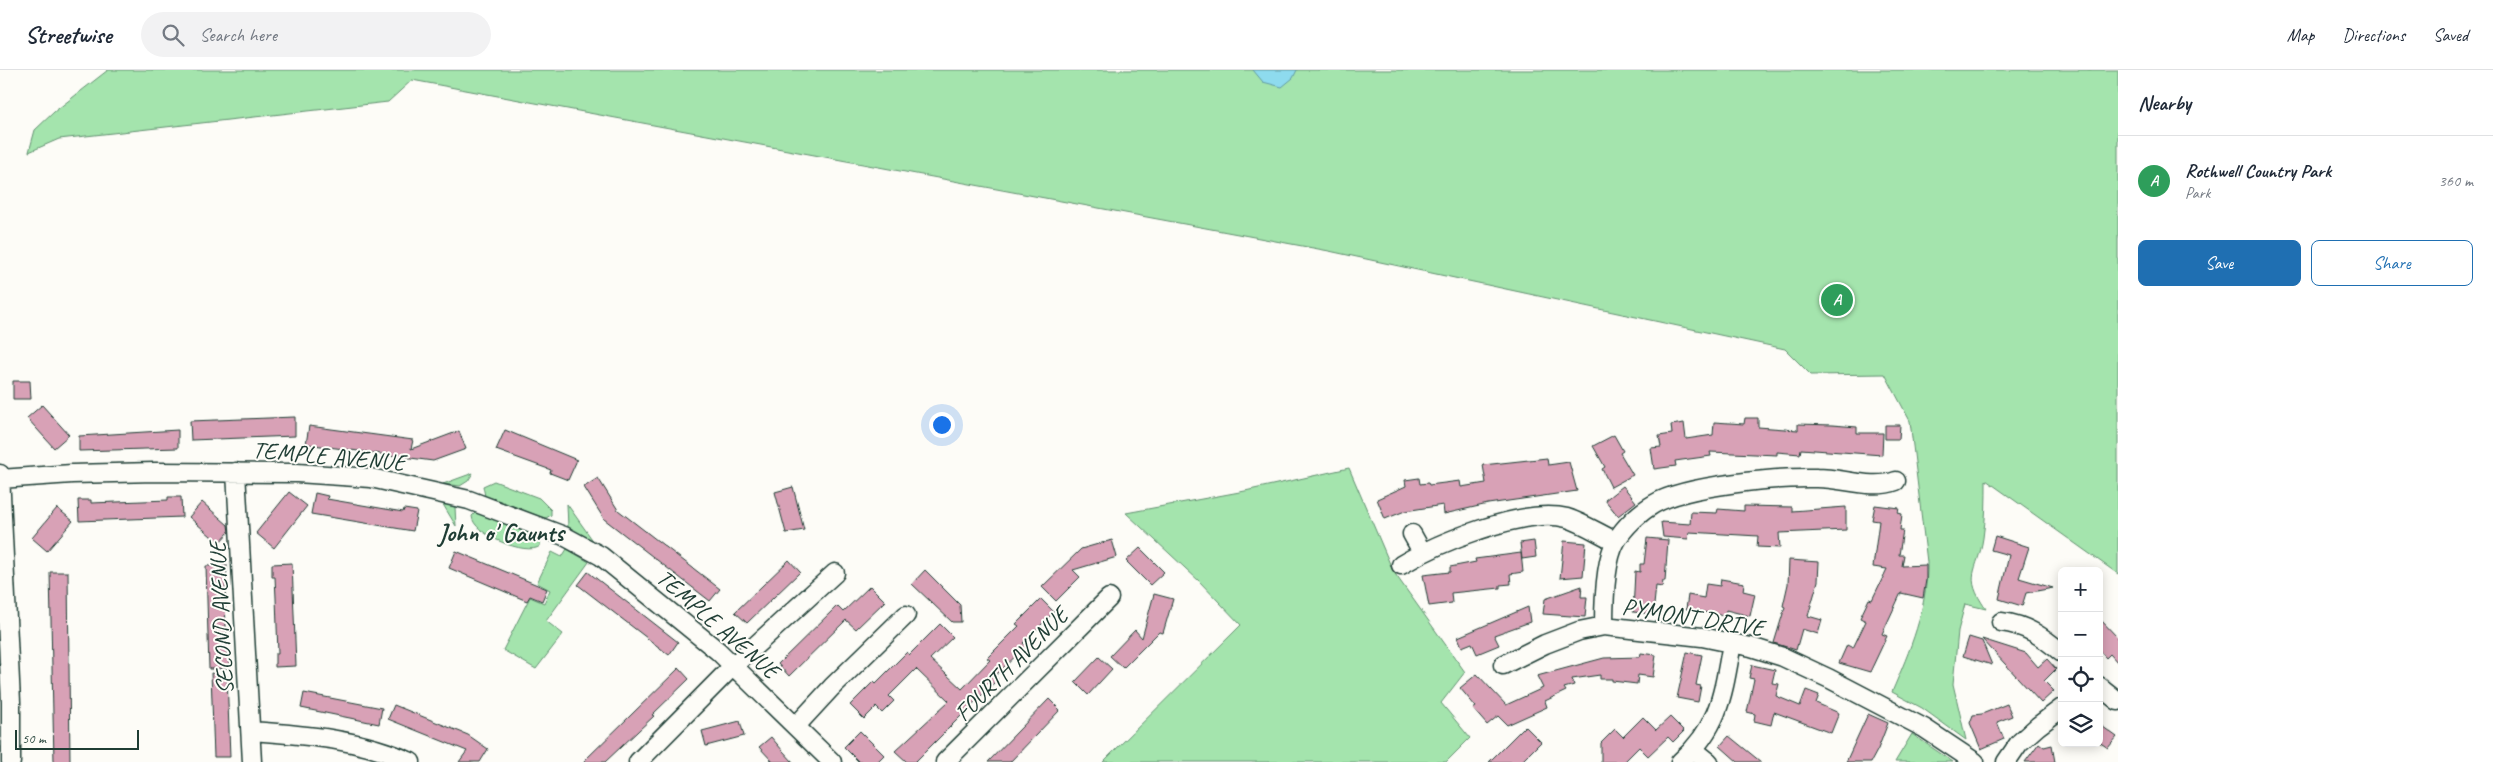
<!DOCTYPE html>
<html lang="en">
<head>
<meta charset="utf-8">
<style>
  :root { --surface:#fff; --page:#f2f2f3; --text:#1f2937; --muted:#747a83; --line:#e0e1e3; --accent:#1f6fb2 }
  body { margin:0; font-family:Caveat,sans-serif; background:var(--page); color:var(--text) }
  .controls { position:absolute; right:15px; bottom:15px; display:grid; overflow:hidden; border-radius:8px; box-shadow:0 2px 12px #0003 }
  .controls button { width:45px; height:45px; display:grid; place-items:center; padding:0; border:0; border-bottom:1px solid var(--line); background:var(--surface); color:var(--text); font:25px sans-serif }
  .scale { position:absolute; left:15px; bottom:12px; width:124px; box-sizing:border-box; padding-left:5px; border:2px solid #1f3d34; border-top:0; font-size:14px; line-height:18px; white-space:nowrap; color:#1f3d34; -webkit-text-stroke:4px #fdfcf7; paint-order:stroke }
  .you { position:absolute; left:941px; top:354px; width:18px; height:18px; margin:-12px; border:4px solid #fff; border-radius:50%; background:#1a73e8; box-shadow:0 0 0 8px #1a73e833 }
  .badge { display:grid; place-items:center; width:32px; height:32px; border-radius:50%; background:var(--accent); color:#fff; font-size:16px; font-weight:700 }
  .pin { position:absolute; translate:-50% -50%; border:2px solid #fff; box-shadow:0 1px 5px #0006 }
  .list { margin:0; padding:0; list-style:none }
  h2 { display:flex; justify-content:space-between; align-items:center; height:65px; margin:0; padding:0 20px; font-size:21px }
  h2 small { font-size:16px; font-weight:400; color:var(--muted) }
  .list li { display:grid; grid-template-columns:32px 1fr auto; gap:15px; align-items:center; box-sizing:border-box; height:90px; padding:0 20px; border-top:1px solid var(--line) }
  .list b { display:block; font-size:19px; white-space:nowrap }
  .list p { margin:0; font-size:16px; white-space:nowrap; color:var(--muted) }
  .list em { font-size:16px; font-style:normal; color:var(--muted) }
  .actions { display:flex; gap:10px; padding:15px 20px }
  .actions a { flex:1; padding:11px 0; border:1px solid var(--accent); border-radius:8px; text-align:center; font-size:18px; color:var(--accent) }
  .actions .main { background:var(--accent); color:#fff }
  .icon { flex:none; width:28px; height:28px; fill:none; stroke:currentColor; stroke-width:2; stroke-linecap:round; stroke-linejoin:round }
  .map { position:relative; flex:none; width:2118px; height:692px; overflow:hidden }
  header { display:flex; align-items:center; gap:30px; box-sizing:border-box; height:70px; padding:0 25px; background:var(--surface); border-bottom:1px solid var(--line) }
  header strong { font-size:24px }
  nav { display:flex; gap:28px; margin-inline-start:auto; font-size:18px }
  .search { width:350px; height:45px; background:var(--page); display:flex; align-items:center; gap:12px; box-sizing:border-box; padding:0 18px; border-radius:28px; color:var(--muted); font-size:19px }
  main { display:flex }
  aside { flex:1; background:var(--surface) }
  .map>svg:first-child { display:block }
  .green { fill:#a4e4ad; stroke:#629070 }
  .water { fill:#8edbee; stroke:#629ca4 }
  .building { fill:#d8a1b6; stroke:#1f3d34 }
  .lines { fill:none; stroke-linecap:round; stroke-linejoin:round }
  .street-casing { stroke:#1f3d34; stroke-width:21 }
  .street { stroke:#fdfcf7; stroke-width:18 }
  .labels { text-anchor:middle; stroke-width:4; stroke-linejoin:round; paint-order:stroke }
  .street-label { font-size:24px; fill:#1f3d34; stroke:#fdfcf7 }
  .neighbourhood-label { font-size:25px; font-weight:bold; fill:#1f3d34; stroke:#fdfcf7 }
</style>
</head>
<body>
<header>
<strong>Streetwise</strong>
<div class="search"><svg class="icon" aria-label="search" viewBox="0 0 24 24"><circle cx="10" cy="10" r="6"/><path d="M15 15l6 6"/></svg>Search here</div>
<nav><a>Map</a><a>Directions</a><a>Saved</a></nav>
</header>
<main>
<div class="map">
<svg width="2118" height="692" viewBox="0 0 2118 692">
  <rect width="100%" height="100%" fill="#fdfcf7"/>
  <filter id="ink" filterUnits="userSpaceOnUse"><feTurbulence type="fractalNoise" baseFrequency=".02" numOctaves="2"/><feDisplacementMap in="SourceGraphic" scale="10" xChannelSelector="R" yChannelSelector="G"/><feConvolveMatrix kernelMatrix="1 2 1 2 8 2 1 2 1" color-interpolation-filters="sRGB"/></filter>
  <g filter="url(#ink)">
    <!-- green -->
    <path class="green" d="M 108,0 L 2118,0 L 2118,504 L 1986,410 C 1986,430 1986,448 1983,468 C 1978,502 1962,505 1986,539 L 1965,534 L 1958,561 L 1953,614 L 1966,670 L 1922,638 L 1892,622 C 1910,580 1928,538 1927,492 L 1910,351 L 1885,304 L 1811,305 L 1785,279 L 1329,181 L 412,10 L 388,32 L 59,69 L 29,82 L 35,60 L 54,42 Z
      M 1349,398 L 1393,501 L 1465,602 L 1441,633 L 1470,668 L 1446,692 L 1103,692 L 1241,555 L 1199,511 L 1126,443 L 1245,421 Z
      M 473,403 L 468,411 L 460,416 L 443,414 Z
      M 494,411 L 539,428 L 551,440 L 551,445 L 546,448 L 541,447 L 485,426 L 483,416 Z
      M 441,431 L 455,437 L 456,456 Z
      M 567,434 L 594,472 L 587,471 L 568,458 Z
      M 476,442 L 541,467 L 540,476 C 527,487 472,464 472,446 Z
      M 567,479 L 589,492 L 546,551 L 563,564 L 536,599 L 503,580 L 530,527 L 544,533 L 550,520 L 537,513 L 552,482 L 562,487 Z
      M 1912,664 L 1953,692 L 1895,692 Z"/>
    <!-- water -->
    <path class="water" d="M 1253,0 L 1297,0 L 1293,8 L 1282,17 L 1263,12 Z"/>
    <!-- building -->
    <path class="building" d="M 13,311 L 30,311 L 31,329 L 13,329 Z
      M 42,335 L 69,365 L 54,378 L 27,348 Z
      M 295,347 L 295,366 L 191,370 L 190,351 Z
      M 1745,348 L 1758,348 L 1758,357 L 1798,360 L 1798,354 L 1832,355 L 1857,357 L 1857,363 L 1883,363 L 1882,385 L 1801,379 L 1800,384 L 1777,382 L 1777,385 L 1710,382 L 1711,386 L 1675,391 L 1676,396 L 1654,399 L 1651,378 L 1661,377 L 1659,366 L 1672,364 L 1671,355 L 1684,353 L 1686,369 L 1713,365 L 1714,352 L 1744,354 Z
      M 1885,355 L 1900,355 L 1899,369 L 1885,369 Z
      M 309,356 L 413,370 L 411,379 L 459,361 L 466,379 L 433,391 L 306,374 Z
      M 178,360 L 178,378 L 79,381 L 79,366 Z
      M 505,360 L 577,390 L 568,410 L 550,403 L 551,400 L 496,380 Z
      M 1614,365 L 1623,381 L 1620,383 L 1633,405 L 1611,417 L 1602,399 L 1605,397 L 1593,376 Z
      M 1547,388 L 1548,395 L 1569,392 L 1577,421 L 1488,434 L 1444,444 L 1443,435 L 1405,441 L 1385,449 L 1377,429 L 1406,416 L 1405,410 L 1419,408 L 1420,414 L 1428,413 L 1429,415 L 1460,411 L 1461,417 L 1486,413 L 1483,395 Z
      M 598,408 L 618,440 L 720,519 L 710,531 L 604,449 L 584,417 Z
      M 1623,416 L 1636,432 L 1618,446 L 1605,430 Z
      M 793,417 L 804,460 L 786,463 L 775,422 Z
      M 289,422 L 307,436 L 274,478 L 256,463 Z
      M 315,423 L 328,426 L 327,429 L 403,442 L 404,439 L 417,441 L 413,461 L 311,444 Z
      M 168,427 L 181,427 L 182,447 L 79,451 L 78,430 L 91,430 L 91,433 L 168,430 Z
      M 202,432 L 228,455 L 229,462 L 219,473 L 189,447 Z
      M 1875,435 L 1899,438 L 1898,443 L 1902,444 L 1900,460 L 1903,460 L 1899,485 L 1904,485 L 1902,496 L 1926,495 L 1926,510 L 1923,528 L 1901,523 L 1882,564 L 1887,566 L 1870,602 L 1839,593 L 1847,575 L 1853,578 L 1866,551 L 1860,548 L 1869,529 L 1872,530 L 1887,499 L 1873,497 L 1879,451 L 1872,450 Z
      M 1744,436 L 1792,437 L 1792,441 L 1846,437 L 1846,460 L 1779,463 L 1780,478 L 1757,477 L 1758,466 L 1689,462 L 1688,469 L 1663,467 L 1661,452 L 1690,454 L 1691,442 L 1717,443 L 1718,439 L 1744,441 Z
      M 57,438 L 73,451 L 47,481 L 32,468 Z
      M 1995,466 L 2029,477 L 2019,508 L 2053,518 L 2026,523 L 2022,536 L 1999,529 L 2009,485 L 1991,480 Z
      M 1647,468 L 1668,470 L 1665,511 L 1663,511 L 1662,517 L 1656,516 L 1653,544 L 1633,542 L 1635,501 L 1640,502 L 1640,494 L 1644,494 Z
      M 1112,470 L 1117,487 L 1073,500 L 1080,507 L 1056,531 L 1042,517 L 1081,479 Z
      M 1534,471 L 1536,487 L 1522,489 L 1520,473 Z
      M 1564,471 L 1586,473 L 1583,506 L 1560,508 Z
      M 1140,478 L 1164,502 L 1150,515 L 1126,491 Z
      M 456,481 L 547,519 L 542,531 L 530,526 L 527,531 L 449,498 Z
      M 1521,483 L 1523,502 L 1510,504 L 1511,514 L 1500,515 L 1500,518 L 1451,523 L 1452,533 L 1429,536 L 1423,505 L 1450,502 L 1450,497 L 1476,492 L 1475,489 Z
      M 789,490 L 800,502 L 747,553 L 735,542 Z
      M 1789,490 L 1819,492 L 1818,511 L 1808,546 L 1822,550 L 1818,564 L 1802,559 L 1796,580 L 1774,573 L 1785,537 L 1783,536 L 1788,514 Z
      M 292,493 L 296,596 L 275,597 L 275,584 L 278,584 L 276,528 L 275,507 L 272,507 L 272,494 Z
      M 227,495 L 225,530 L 227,585 L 230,585 L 230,598 L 211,599 L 209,599 L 206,496 Z
      M 925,500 L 960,535 L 961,552 L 952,552 L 912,514 Z
      M 50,502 L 68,502 L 70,692 L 54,692 Z
      M 588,502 L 678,572 L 669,585 L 578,515 Z
      M 1721,509 L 1744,513 L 1743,521 L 1755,524 L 1750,546 L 1726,540 L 1725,546 L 1686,539 L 1688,525 L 1704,528 L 1706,514 L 1720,516 Z
      M 870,516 L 885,531 L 856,559 L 846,550 L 789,606 L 778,594 L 837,536 L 843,542 Z
      M 1582,516 L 1581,527 L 1587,527 L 1585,547 L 1543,544 L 1545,529 Z
      M 1154,524 L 1173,529 L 1163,563 L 1159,562 L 1123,598 L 1110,586 L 1135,560 L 1142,568 Z
      M 1041,529 L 1054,542 L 1023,573 L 1026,576 L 995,606 L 998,609 L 915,692 L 907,692 L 895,681 L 949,631 L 916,599 L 889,626 L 894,631 L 882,643 L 876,637 L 864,649 L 850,635 L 874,611 L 876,613 L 907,582 L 909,585 L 940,554 L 953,567 L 930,589 L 962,619 L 990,590 L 987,588 L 1019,556 L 1016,554 Z
      M 1528,537 L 1530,552 L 1494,565 L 1499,575 L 1477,584 L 1472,573 L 1462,577 L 1458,567 Z
      M 2099,548 L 2118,568 L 2118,593 L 2110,584 L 2106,588 L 2099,580 Z
      M 1969,567 L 1982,571 L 1992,595 L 1963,586 Z
      M 1982,569 L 2026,583 L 2038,597 L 2047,589 L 2056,599 L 2044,611 L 2054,621 L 2041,633 Z
      M 1687,582 L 1702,585 L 1696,615 L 1701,616 L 1698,632 L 1677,628 Z
      M 1641,583 L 1656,585 L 1653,607 L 1638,605 L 1637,614 L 1612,611 L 1612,609 L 1600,609 L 1600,605 L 1572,609 L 1574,615 L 1564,618 L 1566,621 L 1545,631 L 1547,637 L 1507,655 L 1498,646 L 1487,655 L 1473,639 L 1476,637 L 1460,618 L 1477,604 L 1506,635 L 1543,618 L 1537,606 L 1604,588 L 1640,587 Z
      M 1099,587 L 1112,599 L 1088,625 L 1075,612 Z
      M 1752,595 L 1775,600 L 1772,613 L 1779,614 L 1776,626 L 1800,636 L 1806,620 L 1819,625 L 1816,633 L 1839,643 L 1831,663 L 1774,642 L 1771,655 L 1754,651 L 1755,644 L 1747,642 L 1754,609 L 1749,608 Z
      M 679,598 L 689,609 L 652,645 L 654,646 L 605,692 L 583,692 Z
      M 211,603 L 227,606 L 230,687 L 214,687 Z
      M 304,623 L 382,638 L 379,654 L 301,638 Z
      M 1049,629 L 1060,640 L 1010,692 L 988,692 Z
      M 2007,634 L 2012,646 L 1997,652 L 2004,669 L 1981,679 L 1970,653 L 1973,645 L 1982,644 Z
      M 394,635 L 468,665 L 488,679 L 480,692 L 459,692 L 467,681 L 388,649 Z
      M 1868,644 L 1888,653 L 1878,679 L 1871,692 L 1846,692 Z
      M 1643,647 L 1656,660 L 1670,647 L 1684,661 L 1673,672 L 1668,667 L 1648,686 L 1639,677 L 1624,692 L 1601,692 L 1601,673 L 1615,659 L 1623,667 Z
      M 740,651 L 744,666 L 706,676 L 702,661 Z
      M 2099,654 L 2117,667 L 2108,678 L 2099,672 Z
      M 1525,656 L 1541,672 L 1521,692 L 1489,692 Z
      M 860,661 L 884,685 L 877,692 L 859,692 L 844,677 Z
      M 1729,666 L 1761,692 L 1738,692 L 1720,676 Z
      M 771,667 L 783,681 L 793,692 L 773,692 L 759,677 Z
      M 2039,673 L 2044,677 L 2052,675 L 2055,692 L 2025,692 Z"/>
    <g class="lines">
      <!-- street casing -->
      <g class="street-casing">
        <path id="street" d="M 236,402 L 252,692
          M 0,404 L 11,632 L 11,692
          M 0,409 L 72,404 L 155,402 L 297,403 L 371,408 L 469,430 L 564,466 L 601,486 L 718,581 L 832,692
          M 1412,464 L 1422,482
          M 1401,495 C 1437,473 1524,437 1567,448 C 1583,453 1600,464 1615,471
          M 2001,552 C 2027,555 2043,567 2062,583
          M 1604,556 C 1604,534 1605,490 1616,471 C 1624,457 1640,442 1654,434 C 1686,415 1779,407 1817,408 C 1843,408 1872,420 1896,411
          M 1503,595 L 1545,574 L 1579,561 L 1604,556 L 1702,567 L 1751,577 L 1783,587 L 1830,609 L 1924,658 L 1975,692
          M 2099,616 L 2118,631
          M 796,656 L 832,617 L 906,545
          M 251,661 C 306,665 361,669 411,692
          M 1694,680 L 1709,692
          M 638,692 L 733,596 L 835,503
          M 945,692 L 1109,528
          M 1680,692 C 1720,657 1723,623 1732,573
          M 2006,692 L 2019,673 L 2038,656 L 2062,638"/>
      </g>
      <!-- street -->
      <use href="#street" class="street"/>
    </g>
  </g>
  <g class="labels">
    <!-- street labels -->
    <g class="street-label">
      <text transform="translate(329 386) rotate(5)" y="8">TEMPLE AVENUE</text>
      <text transform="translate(1693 547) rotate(9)" y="8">PYMONT DRIVE</text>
      <text transform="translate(221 548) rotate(-93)" y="8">SECOND AVENUE</text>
      <text transform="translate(718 554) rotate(41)" y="8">TEMPLE AVENUE</text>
      <text transform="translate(1011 594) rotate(-45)" y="8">FOURTH AVENUE</text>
    </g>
    <!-- neighbourhood labels -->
    <g class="neighbourhood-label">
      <text x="501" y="471">John o' Gaunts</text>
    </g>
  </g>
</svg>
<div class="controls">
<button>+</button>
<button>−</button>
<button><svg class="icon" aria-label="locate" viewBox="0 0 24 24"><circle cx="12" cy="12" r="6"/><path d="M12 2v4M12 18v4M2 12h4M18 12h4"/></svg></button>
<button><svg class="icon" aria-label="layers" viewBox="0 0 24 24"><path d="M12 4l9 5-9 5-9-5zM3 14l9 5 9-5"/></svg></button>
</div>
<div class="scale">50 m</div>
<div class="you"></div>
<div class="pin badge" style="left:1837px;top:230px;background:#2e9e5b">A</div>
</div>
<aside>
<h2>Nearby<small></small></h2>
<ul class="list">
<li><span class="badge" style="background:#2e9e5b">A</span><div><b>Rothwell Country Park</b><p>Park</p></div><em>360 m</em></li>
</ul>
<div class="actions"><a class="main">Save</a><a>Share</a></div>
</aside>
</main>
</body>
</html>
